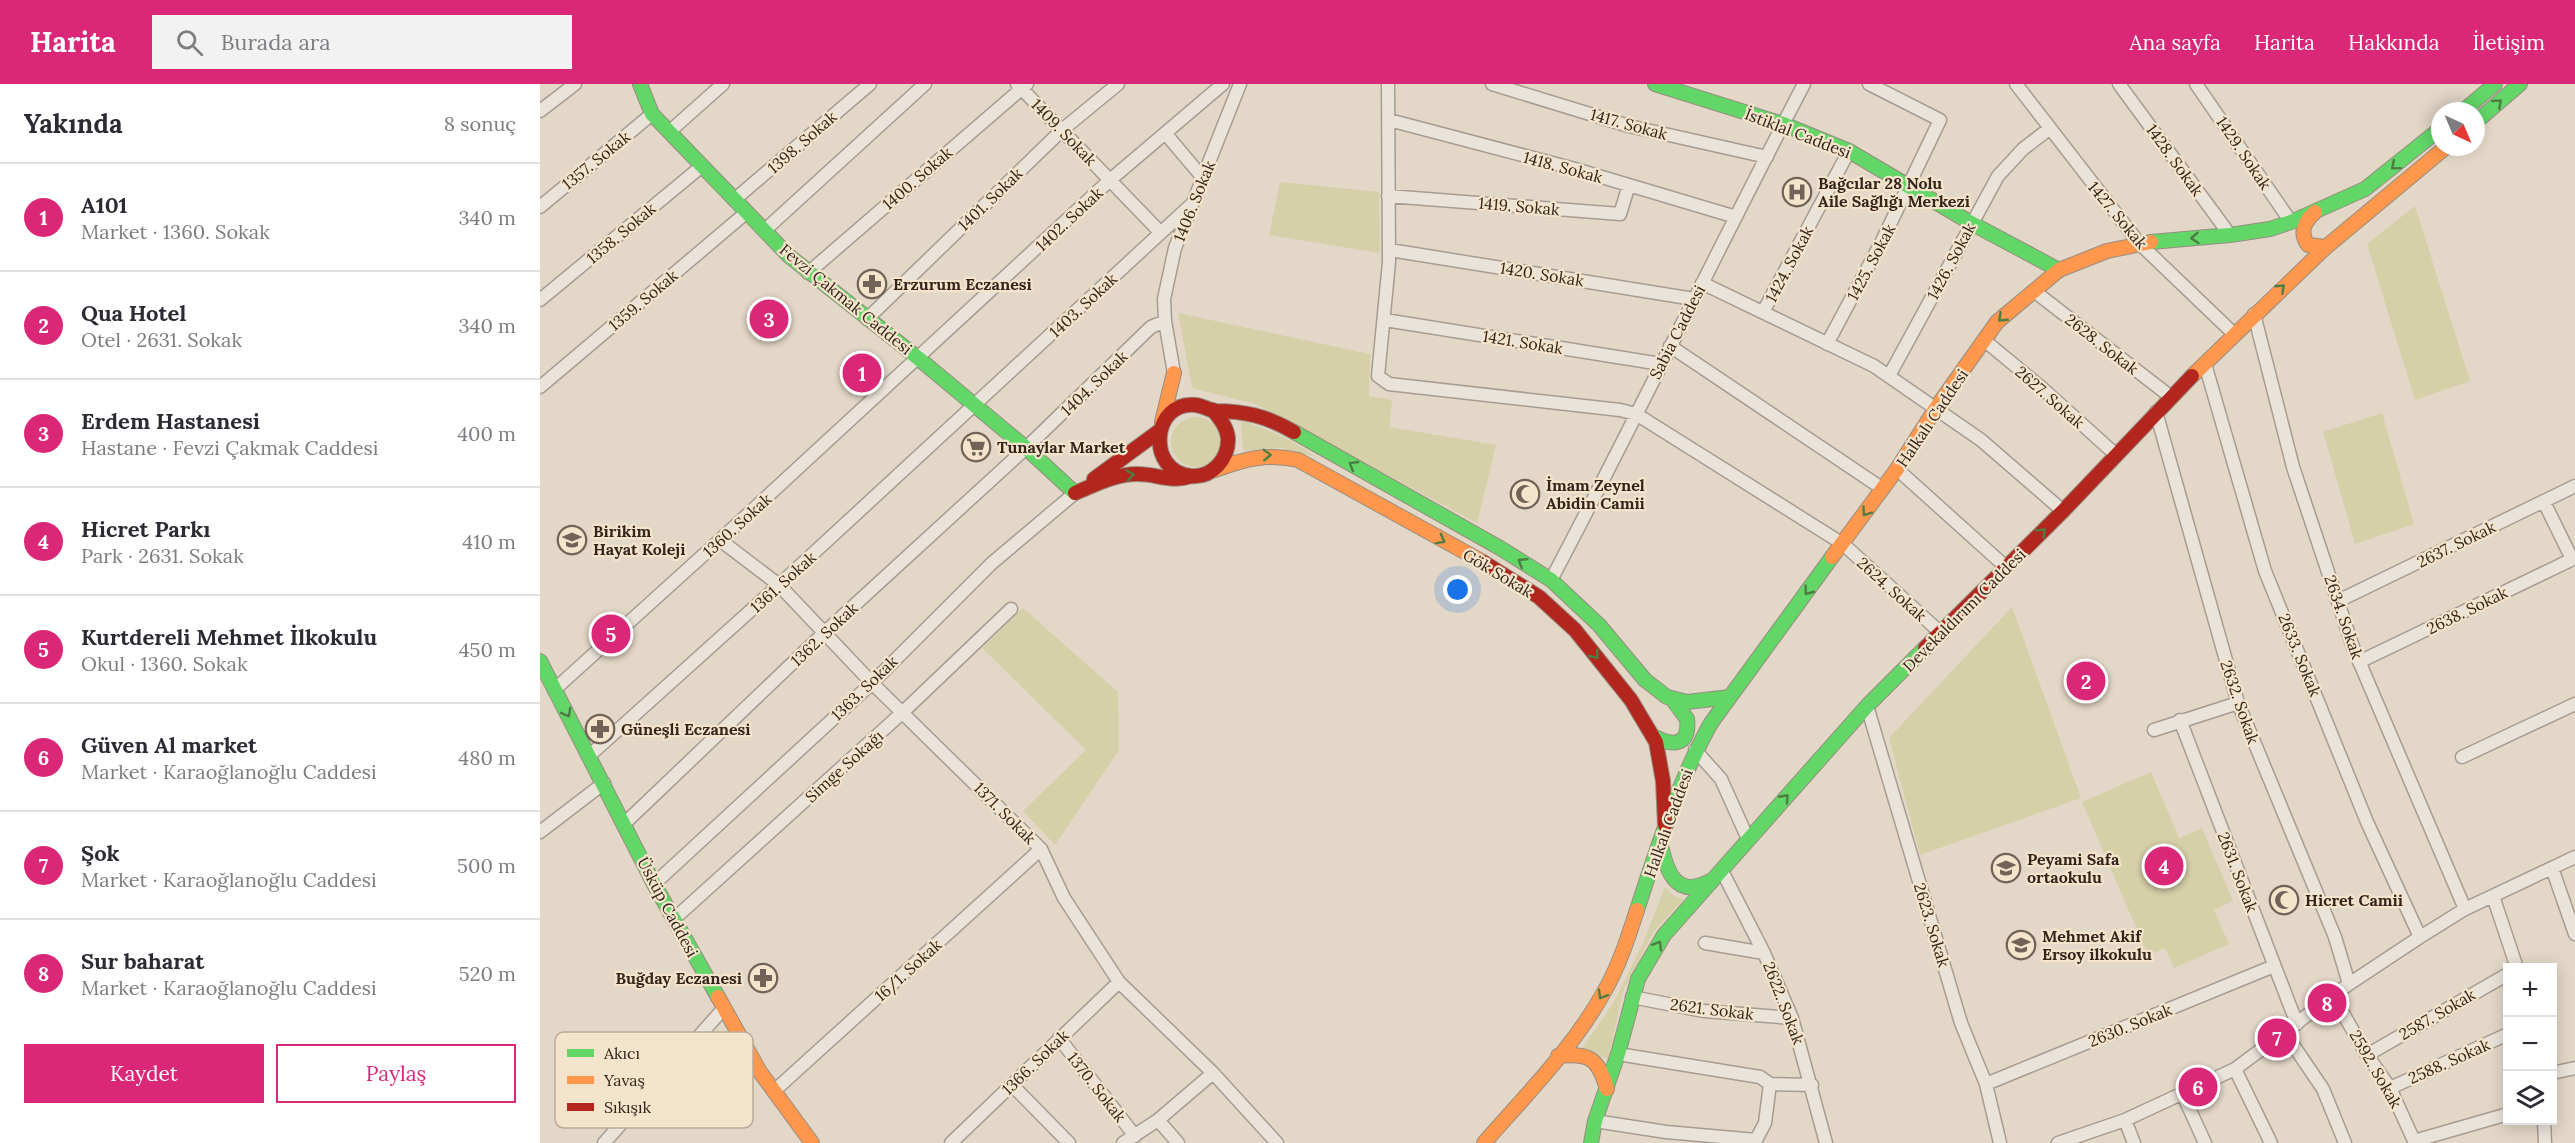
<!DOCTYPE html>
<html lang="tr">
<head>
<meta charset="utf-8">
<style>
  :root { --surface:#fff; --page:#f2f2f3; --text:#2b2b33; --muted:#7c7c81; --line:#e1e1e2; --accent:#db2777 }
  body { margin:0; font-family:Lora,serif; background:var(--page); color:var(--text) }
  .controls { position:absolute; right:18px; bottom:18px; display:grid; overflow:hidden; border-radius:0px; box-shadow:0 3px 15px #0003 }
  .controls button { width:54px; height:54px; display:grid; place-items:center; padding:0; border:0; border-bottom:2px solid var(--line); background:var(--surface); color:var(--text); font:30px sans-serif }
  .compass { position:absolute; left:1891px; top:18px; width:54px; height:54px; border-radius:50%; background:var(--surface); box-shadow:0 3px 15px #0003; rotate:136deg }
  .you { position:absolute; left:918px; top:506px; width:21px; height:21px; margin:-15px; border:4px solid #fff; border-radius:50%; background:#1a73e8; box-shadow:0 0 0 9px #1a73e833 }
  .badge { display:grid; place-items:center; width:39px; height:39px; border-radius:50%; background:var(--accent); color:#fff; font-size:20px; font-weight:700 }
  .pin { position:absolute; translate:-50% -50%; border:3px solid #fff; box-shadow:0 2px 6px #0006 }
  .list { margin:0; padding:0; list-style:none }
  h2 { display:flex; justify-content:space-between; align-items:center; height:78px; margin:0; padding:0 24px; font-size:26px }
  h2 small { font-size:20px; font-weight:400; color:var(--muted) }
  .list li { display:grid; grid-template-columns:39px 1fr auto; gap:18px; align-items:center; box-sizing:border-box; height:108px; padding:0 24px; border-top:2px solid var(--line) }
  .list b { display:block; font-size:22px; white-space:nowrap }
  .list p { margin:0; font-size:20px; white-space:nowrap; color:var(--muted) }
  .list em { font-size:20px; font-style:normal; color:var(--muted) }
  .actions { display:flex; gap:12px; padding:18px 24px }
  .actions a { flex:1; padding:14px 0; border:2px solid var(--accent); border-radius:0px; text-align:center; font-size:21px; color:var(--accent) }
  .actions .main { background:var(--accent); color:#fff }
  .icon { flex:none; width:33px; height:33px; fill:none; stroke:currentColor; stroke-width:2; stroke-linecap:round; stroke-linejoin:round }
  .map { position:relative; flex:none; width:2035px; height:1059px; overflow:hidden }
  header { display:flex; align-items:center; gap:36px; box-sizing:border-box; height:84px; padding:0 30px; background:var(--accent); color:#fff }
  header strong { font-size:28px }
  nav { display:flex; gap:33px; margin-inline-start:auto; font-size:21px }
  .search { width:420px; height:54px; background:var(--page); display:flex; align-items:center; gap:15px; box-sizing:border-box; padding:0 21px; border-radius:0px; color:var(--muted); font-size:22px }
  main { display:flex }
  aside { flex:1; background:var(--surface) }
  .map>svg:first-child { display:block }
  .green { fill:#d6d0a9 }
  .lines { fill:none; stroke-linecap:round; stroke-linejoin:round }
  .street-casing { stroke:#a79c91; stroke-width:15 }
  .fast-casing { stroke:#978c81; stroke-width:16 }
  .slow-casing { stroke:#978c81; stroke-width:16 }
  .jam-casing { stroke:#978c81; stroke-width:16 }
  .street { stroke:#eae3da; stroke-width:12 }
  .fast { stroke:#63d668; stroke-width:14 }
  .slow { stroke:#ff974d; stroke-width:14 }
  .jam { stroke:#b3261e; stroke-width:14 }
  .oneway { stroke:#4c7d42 }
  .labels { text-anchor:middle; stroke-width:4.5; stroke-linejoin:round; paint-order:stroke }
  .street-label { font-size:16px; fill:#34241b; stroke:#f5e4cc }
  .poi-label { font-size:16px; font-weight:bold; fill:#34241b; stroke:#f5e4cc; text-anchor:start }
  .key { fill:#f5e4cc; stroke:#bbaa97; stroke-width:1.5 }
  .key-label { font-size:16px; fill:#34241b }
</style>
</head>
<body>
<header>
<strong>Harita</strong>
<div class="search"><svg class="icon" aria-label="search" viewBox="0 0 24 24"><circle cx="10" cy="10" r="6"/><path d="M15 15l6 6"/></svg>Burada ara</div>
<nav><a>Ana sayfa</a><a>Harita</a><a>Hakkında</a><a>İletişim</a></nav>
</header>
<main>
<aside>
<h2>Yakında<small>8 sonuç</small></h2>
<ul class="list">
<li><span class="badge">1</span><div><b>A101</b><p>Market · 1360. Sokak</p></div><em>340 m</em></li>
<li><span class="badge">2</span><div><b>Qua Hotel</b><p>Otel · 2631. Sokak</p></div><em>340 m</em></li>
<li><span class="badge">3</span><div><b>Erdem Hastanesi</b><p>Hastane · Fevzi Çakmak Caddesi</p></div><em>400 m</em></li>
<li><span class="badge">4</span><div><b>Hicret Parkı</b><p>Park · 2631. Sokak</p></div><em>410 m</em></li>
<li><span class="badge">5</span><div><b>Kurtdereli Mehmet İlkokulu</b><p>Okul · 1360. Sokak</p></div><em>450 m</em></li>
<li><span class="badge">6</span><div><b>Güven Al market</b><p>Market · Karaoğlanoğlu Caddesi</p></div><em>480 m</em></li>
<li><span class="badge">7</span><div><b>Şok</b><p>Market · Karaoğlanoğlu Caddesi</p></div><em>500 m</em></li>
<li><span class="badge">8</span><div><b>Sur baharat</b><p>Market · Karaoğlanoğlu Caddesi</p></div><em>520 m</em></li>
</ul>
<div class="actions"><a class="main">Kaydet</a><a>Paylaş</a></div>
</aside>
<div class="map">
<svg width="2035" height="1059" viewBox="0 0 2035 1059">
  <rect width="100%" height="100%" fill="#e3d7c7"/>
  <!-- green -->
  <path class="green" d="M 740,98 L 839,108 L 840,169 L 729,151 Z
    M 1875,122 L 1930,297 L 1875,316 L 1827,160 Z
    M 638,229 L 830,270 L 829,312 L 852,316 L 849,343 L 956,361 L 937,439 L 715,320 L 652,304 Z
    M 1842,329 L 1874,440 L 1815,460 L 1783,348 Z
    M631 358a25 25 0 1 1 50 0a25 25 0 1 1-50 0Z
    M 701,337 C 729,345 752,356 776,373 L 742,364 L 703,367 Z
    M 1472,523 L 1541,714 L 1380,771 L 1349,654 Z
    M 483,524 L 578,608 L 579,666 L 515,761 L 483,727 L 546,666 L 442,564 Z
    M 1611,688 L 1639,754 L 1662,744 L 1693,817 L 1674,826 L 1689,860 L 1634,884 L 1625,864 L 1608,871 L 1542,718 Z
    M 1125,803 L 1134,812 L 1144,815 L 1114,847 L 1083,907 L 1068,975 L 1041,966 L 1074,918 L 1103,859 Z"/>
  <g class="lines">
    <!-- street casing -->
    <g class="street-casing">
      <path id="street" d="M 477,0 L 620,148
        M 848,0 L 849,178 L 838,292 L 849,300 L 1080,326 L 1096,330 L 1303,460 L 1402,550
        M 952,0 L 1089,42 L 1227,73
        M 1476,0 L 1599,159 L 1694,250
        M 1579,0 L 1690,151
        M 1656,0 L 1751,138
        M 0,27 L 35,0
        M 849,36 L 1035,85 L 1196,133
        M 129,48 L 183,0
        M 625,49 L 663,94
        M 848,112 L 1080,130 L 1089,101
        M 194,116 L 330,0
        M 0,123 L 112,30
        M 225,146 L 385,0
        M 850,166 L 1154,215
        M 268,189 L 487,0
        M 1162,199 L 1334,282 L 1441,356 L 1523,427
        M 1494,207 L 1631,313
        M 0,216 L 162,82
        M 1223,228 L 1309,67
        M 1714,230 L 1753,383 L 1813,563 L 1925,825
        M 327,235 L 522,46 L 578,0
        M 845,236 L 1121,280
        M 1444,256 L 1502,304 L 1575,370
        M 1287,260 L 1341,159 L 1400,36 L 1329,0
        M 1130,262 L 1343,405
        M 1665,280 L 1725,487 L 1827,738 L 1880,853
        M 634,289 L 625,237 L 624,215 L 635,164 L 700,0
        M 1349,292 L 1458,92 L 1483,65 L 1509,45
        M 0,303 L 207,128
        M 1616,328 L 1698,619 L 1795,853 L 1809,900
        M 1357,385 L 1467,484
        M 2004,418 L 2032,475
        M 180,456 L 239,501 L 332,599 L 501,765 L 524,814 L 579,898 L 673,989 L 737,1059
        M 1011,496 C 1098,332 1178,164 1264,0
        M 1798,517 L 2035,402
        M 1819,578 L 2035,474
        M 14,606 L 180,456 L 570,96 L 683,0
        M 1327,622 L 1421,939 L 1446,1000 L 1460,1059
        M 1640,636 L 1757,940
        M 1614,646 L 1698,619
        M 1155,666 L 1181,695 L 1208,755
        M 50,671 L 239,501 L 652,120
        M 1922,673 L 2035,620
        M 85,739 L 284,549 L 486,364 L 611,243 L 625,237
        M 0,748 L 64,699
        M 2012,784 L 2035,850
        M 1182,787 L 1224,869 L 1252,934 L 1286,1059
        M 114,800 L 332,599 L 452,479 L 535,409
        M 1953,812 L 1977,884
        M 134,835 L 363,628 L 471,525
        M 1165,859 L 1224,869
        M 1793,912 L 1827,971 L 1850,1004 L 1875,1059
        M 1092,913 L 1164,927 L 1252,934
        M 1745,949 L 1783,1005 L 1805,1059
        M 519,954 L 595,1052
        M 1827,971 L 1968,890
        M 1695,985 L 1731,1059
        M 2012,989 L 2035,984
        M 117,1000 L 136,1016
        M 1230,1000 L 1272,1001
        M 1446,1000 L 1734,882
        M 472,1001 L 529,1059
        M 1850,1004 L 1968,950
        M 234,1007 L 501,765
        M 1643,1011 L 1665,1059
        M 618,1036 L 638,1059
        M 1585,1036 L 1594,1059
        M 2004,1036 L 2005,1059
        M 1055,1037 L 1126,1048 L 1216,1056 L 1225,1039 L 1230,1000 L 1220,993 L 1078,970
        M 1874,1057 L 1968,1030
        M 64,1059 L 184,924
        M 411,1059 L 579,898
        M 583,1059 L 618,1036 L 673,989
        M 1518,1059 L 1585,1036 L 1695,985 L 1809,900 L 1880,853 L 1925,825 L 2035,773"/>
    </g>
    <!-- fast casing -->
    <g class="fast-casing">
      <path id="fast" d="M 100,0 L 112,30 L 249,172 L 378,274 L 486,364 L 535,409
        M 1115,0 L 1243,40 L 1309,67 L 1431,139 L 1519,186
        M 1923,27 L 1955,0
        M 1936,38 L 1980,0
        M 1611,158 L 1690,151 L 1730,145 L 1751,138 L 1825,105 L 1900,45
        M 754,348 L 960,464 L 1011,496 L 1059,541 L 1105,596 L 1127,613 L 1147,618 L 1190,613
        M 0,577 L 114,800 L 178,913
        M 1113,652 C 1133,663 1150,662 1147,635 L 1133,616
        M 1120,757 C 1126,786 1135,816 1170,797
        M 1097,826 C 1118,762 1138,698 1171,639 L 1292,473
        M 1051,1059 L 1055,1037 L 1078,970 L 1098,895 L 1124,851 L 1327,622 L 1385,564"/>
    </g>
    <!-- slow casing -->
    <g class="slow-casing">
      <path id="slow" d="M 1775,128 C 1764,138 1759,148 1768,161 L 1786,163
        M 1652,292 L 1786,163 L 1906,63
        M 622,338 L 634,289
        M 675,386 C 704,375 727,369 758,376 L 943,478
        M 1292,473 L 1357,385 L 1396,324 L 1457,238 L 1519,186 L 1567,167 L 1611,158
        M 178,913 L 220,988 L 272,1059
        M 1018,972 C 1050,969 1058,974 1067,1005
        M 944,1059 C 986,1011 1033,964 1064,908 C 1079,882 1088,854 1097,826"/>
    </g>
    <!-- jam casing -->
    <g class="jam-casing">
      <path id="jam" d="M 673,326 C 680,335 687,343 688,354 C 689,375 672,394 651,392 C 606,388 611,316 656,321 C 662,322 668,325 674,327 C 706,327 726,332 754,348
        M 554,395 L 618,348
        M 535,409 C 555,401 575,390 597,390 C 619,390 630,399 652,392
        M 943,478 L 999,513 L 1035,546 L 1091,616 L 1116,658 L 1123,697 L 1125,741
        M 1385,564 L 1523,427 L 1652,292"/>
    </g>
    <!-- street -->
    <use href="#street" class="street"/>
    <!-- fast -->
    <use href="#fast" class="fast"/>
    <!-- slow -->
    <use href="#slow" class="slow"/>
    <!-- jam -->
    <use href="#jam" class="jam"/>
  </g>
  <!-- one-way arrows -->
  <defs><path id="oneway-chevron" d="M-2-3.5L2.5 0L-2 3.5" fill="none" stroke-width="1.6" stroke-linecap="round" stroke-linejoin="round" transform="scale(1.5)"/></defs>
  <g class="oneway">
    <use href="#oneway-chevron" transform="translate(1958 19) rotate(-41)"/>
    <use href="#oneway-chevron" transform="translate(1855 82) rotate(140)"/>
    <use href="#oneway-chevron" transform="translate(1655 154) rotate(176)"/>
    <use href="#oneway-chevron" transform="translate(1741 204) rotate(-43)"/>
    <use href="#oneway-chevron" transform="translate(1462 234) rotate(137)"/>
    <use href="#oneway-chevron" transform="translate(727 371) rotate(-2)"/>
    <use href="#oneway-chevron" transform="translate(813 381) rotate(-150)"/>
    <use href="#oneway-chevron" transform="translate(590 391) rotate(-8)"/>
    <use href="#oneway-chevron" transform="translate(1326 428) rotate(126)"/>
    <use href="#oneway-chevron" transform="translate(1502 448) rotate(-45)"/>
    <use href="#oneway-chevron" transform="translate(901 456) rotate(29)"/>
    <use href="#oneway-chevron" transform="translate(982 478) rotate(-148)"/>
    <use href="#oneway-chevron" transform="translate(1268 507) rotate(127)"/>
    <use href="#oneway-chevron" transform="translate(1055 571) rotate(51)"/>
    <use href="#oneway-chevron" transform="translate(27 629) rotate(62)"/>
    <use href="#oneway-chevron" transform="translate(1245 714) rotate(-48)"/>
    <use href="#oneway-chevron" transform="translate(1118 861) rotate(-59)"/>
    <use href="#oneway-chevron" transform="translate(1062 911) rotate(121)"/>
  </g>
  <!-- icons -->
  <defs>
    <g id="hospital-ring" transform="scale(1.5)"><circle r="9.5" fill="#f5e4cc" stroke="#716357" stroke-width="1.5"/><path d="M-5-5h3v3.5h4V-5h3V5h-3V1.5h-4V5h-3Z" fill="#716357"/></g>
    <g id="pharmacy-ring" transform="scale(1.5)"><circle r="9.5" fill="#f5e4cc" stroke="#716357" stroke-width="1.5"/><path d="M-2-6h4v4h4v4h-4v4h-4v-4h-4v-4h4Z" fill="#716357"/></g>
    <g id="supermarket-ring" transform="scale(1.5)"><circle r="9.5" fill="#f5e4cc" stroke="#716357" stroke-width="1.5"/><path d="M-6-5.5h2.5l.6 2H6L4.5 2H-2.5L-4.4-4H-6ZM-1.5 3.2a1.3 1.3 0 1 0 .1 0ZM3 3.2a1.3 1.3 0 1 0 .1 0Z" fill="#716357"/></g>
    <g id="mosque-ring" transform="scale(1.5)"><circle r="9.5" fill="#f5e4cc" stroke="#716357" stroke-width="1.5"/><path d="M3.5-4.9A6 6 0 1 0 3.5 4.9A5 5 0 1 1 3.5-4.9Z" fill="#716357"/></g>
    <g id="school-ring" transform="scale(1.5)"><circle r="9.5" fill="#f5e4cc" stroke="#716357" stroke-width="1.5"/><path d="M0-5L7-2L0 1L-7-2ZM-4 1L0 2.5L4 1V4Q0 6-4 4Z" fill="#716357"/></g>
  </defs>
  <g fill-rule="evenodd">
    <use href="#hospital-ring" x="1257" y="108"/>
    <use href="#pharmacy-ring" x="332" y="200"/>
    <use href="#supermarket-ring" x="436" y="363"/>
    <use href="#mosque-ring" x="985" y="410"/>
    <use href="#school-ring" x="32" y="456"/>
    <use href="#pharmacy-ring" x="60" y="645"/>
    <use href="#school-ring" x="1466" y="784"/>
    <use href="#mosque-ring" x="1744" y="816"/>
    <use href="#school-ring" x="1481" y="861"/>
    <use href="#pharmacy-ring" x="223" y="894"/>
  </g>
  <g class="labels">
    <!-- street labels -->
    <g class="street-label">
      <text transform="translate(1089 40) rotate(15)" y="6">1417. Sokak</text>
      <text transform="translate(524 48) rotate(46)" y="6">1409. Sokak</text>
      <text transform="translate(1258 49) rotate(21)" y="6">İstiklal Caddesi</text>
      <text transform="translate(262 58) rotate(-41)" y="6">1398. Sokak</text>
      <text transform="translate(1704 69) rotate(56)" y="6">1429. Sokak</text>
      <text transform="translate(56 76) rotate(-39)" y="6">1357. Sokak</text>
      <text transform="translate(1635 76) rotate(54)" y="6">1428. Sokak</text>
      <text transform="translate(1023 83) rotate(15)" y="6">1418. Sokak</text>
      <text transform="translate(377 94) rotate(-41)" y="6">1400. Sokak</text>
      <text transform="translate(450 115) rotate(-44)" y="6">1401. Sokak</text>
      <text transform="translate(654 117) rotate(-68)" y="6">1406. Sokak</text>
      <text transform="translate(979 122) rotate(5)" y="6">1419. Sokak</text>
      <text transform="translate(1578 131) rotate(50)" y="6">1427. Sokak</text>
      <text transform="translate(529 135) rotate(-43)" y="6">1402. Sokak</text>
      <text transform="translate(81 149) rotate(-40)" y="6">1358. Sokak</text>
      <text transform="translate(1411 177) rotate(-62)" y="6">1426. Sokak</text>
      <text transform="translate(1331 178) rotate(-62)" y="6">1425. Sokak</text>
      <text transform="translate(1249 180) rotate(-62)" y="6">1424. Sokak</text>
      <text transform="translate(1002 190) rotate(9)" y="6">1420. Sokak</text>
      <text transform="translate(306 215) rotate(39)" y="6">Fevzi Çakmak Caddesi</text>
      <text transform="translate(103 216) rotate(-40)" y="6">1359. Sokak</text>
      <text transform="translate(543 221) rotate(-43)" y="6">1403. Sokak</text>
      <text transform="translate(1137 248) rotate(-63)" y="6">Sabia Caddesi</text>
      <text transform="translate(983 258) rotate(9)" y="6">1421. Sokak</text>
      <text transform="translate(1562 260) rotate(38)" y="6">2628. Sokak</text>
      <text transform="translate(554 299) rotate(-44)" y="6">1404. Sokak</text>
      <text transform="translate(1510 313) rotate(41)" y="6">2627. Sokak</text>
      <text transform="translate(1392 334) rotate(-56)" y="6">Halkalı Caddesi</text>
      <text transform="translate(197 441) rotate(-42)" y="6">1360. Sokak</text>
      <text transform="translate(1916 460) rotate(-26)" y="6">2637. Sokak</text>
      <text transform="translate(958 489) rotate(31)" y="6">Gök Sokak</text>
      <text transform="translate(243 498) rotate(-42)" y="6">1361. Sokak</text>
      <text transform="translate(1352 505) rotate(42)" y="6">2624. Sokak</text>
      <text transform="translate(1424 526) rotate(-45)" y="6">Devekaldırımı Caddesi</text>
      <text transform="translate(1927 526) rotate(-26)" y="6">2638. Sokak</text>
      <text transform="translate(1804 533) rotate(71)" y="6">2634. Sokak</text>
      <text transform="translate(284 550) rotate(-43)" y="6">1362. Sokak</text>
      <text transform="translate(1760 571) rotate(68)" y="6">2633. Sokak</text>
      <text transform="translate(324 604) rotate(-44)" y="6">1363. Sokak</text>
      <text transform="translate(1700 618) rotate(71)" y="6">2632. Sokak</text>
      <text transform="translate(304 682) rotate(-42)" y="6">Simge Sokağı</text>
      <text transform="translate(465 729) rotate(45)" y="6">1371. Sokak</text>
      <text transform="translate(1128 739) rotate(-70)" y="6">Halkalı Caddesi</text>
      <text transform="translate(1698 788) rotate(69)" y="6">2631. Sokak</text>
      <text transform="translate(128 823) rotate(62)" y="6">Üsküp Caddesi</text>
      <text transform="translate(1392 841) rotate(73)" y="6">2623. Sokak</text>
      <text transform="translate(368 886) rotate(-42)" y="6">16/1. Sokak</text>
      <text transform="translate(1244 919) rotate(69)" y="6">2622. Sokak</text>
      <text transform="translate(1172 925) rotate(7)" y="6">2621. Sokak</text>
      <text transform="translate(1897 930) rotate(-30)" y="6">2587. Sokak</text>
      <text transform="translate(1590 941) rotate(-22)" y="6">2630. Sokak</text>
      <text transform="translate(1909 977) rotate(-24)" y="6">2588. Sokak</text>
      <text transform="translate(495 978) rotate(-44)" y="6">1366. Sokak</text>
      <text transform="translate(1836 985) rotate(60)" y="6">2592. Sokak</text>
      <text transform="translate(557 1003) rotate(52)" y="6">1370. Sokak</text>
    </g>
    <!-- poi labels -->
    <g class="poi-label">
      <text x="1278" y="105">Bağcılar 28 Nolu<tspan x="1278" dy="18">Aile Sağlığı Merkezi</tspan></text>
      <text x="353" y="206">Erzurum Eczanesi</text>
      <text x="457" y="369">Tunaylar Market</text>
      <text x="1006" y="407">İmam Zeynel<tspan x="1006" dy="18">Abidin Camii</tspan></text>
      <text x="53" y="453">Birikim<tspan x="53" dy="18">Hayat Koleji</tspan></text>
      <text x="81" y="651">Güneşli Eczanesi</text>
      <text x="1487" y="781">Peyami Safa<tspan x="1487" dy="18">ortaokulu</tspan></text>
      <text x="1765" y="822">Hicret Camii</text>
      <text x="1502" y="858">Mehmet Akif<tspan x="1502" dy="18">Ersoy ilkokulu</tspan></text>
      <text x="202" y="900" text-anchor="end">Buğday Eczanesi</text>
    </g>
  </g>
  <!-- legend -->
  <rect x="15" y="948" width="198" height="96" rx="9" class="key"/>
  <rect x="27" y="965" width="27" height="8" fill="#63d668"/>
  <rect x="27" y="992" width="27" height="8" fill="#ff974d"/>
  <rect x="27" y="1019" width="27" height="8" fill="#b3261e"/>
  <g class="key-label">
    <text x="64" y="975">Akıcı</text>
    <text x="64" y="1002">Yavaş</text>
    <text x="64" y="1029">Sıkışık</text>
  </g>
</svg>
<div class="controls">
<button>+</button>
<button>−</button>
<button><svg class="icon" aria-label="layers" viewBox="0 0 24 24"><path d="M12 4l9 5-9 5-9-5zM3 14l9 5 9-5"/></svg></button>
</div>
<svg class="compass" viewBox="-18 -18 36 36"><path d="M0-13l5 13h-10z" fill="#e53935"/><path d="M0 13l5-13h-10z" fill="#7c7c81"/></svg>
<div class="you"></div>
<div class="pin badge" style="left:322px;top:289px">1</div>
<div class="pin badge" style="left:1546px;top:597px">2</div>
<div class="pin badge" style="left:229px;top:235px">3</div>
<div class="pin badge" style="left:1624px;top:782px">4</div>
<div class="pin badge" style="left:71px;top:550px">5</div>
<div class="pin badge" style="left:1658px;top:1003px">6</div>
<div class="pin badge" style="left:1737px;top:954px">7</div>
<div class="pin badge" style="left:1787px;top:919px">8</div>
</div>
</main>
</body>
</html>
